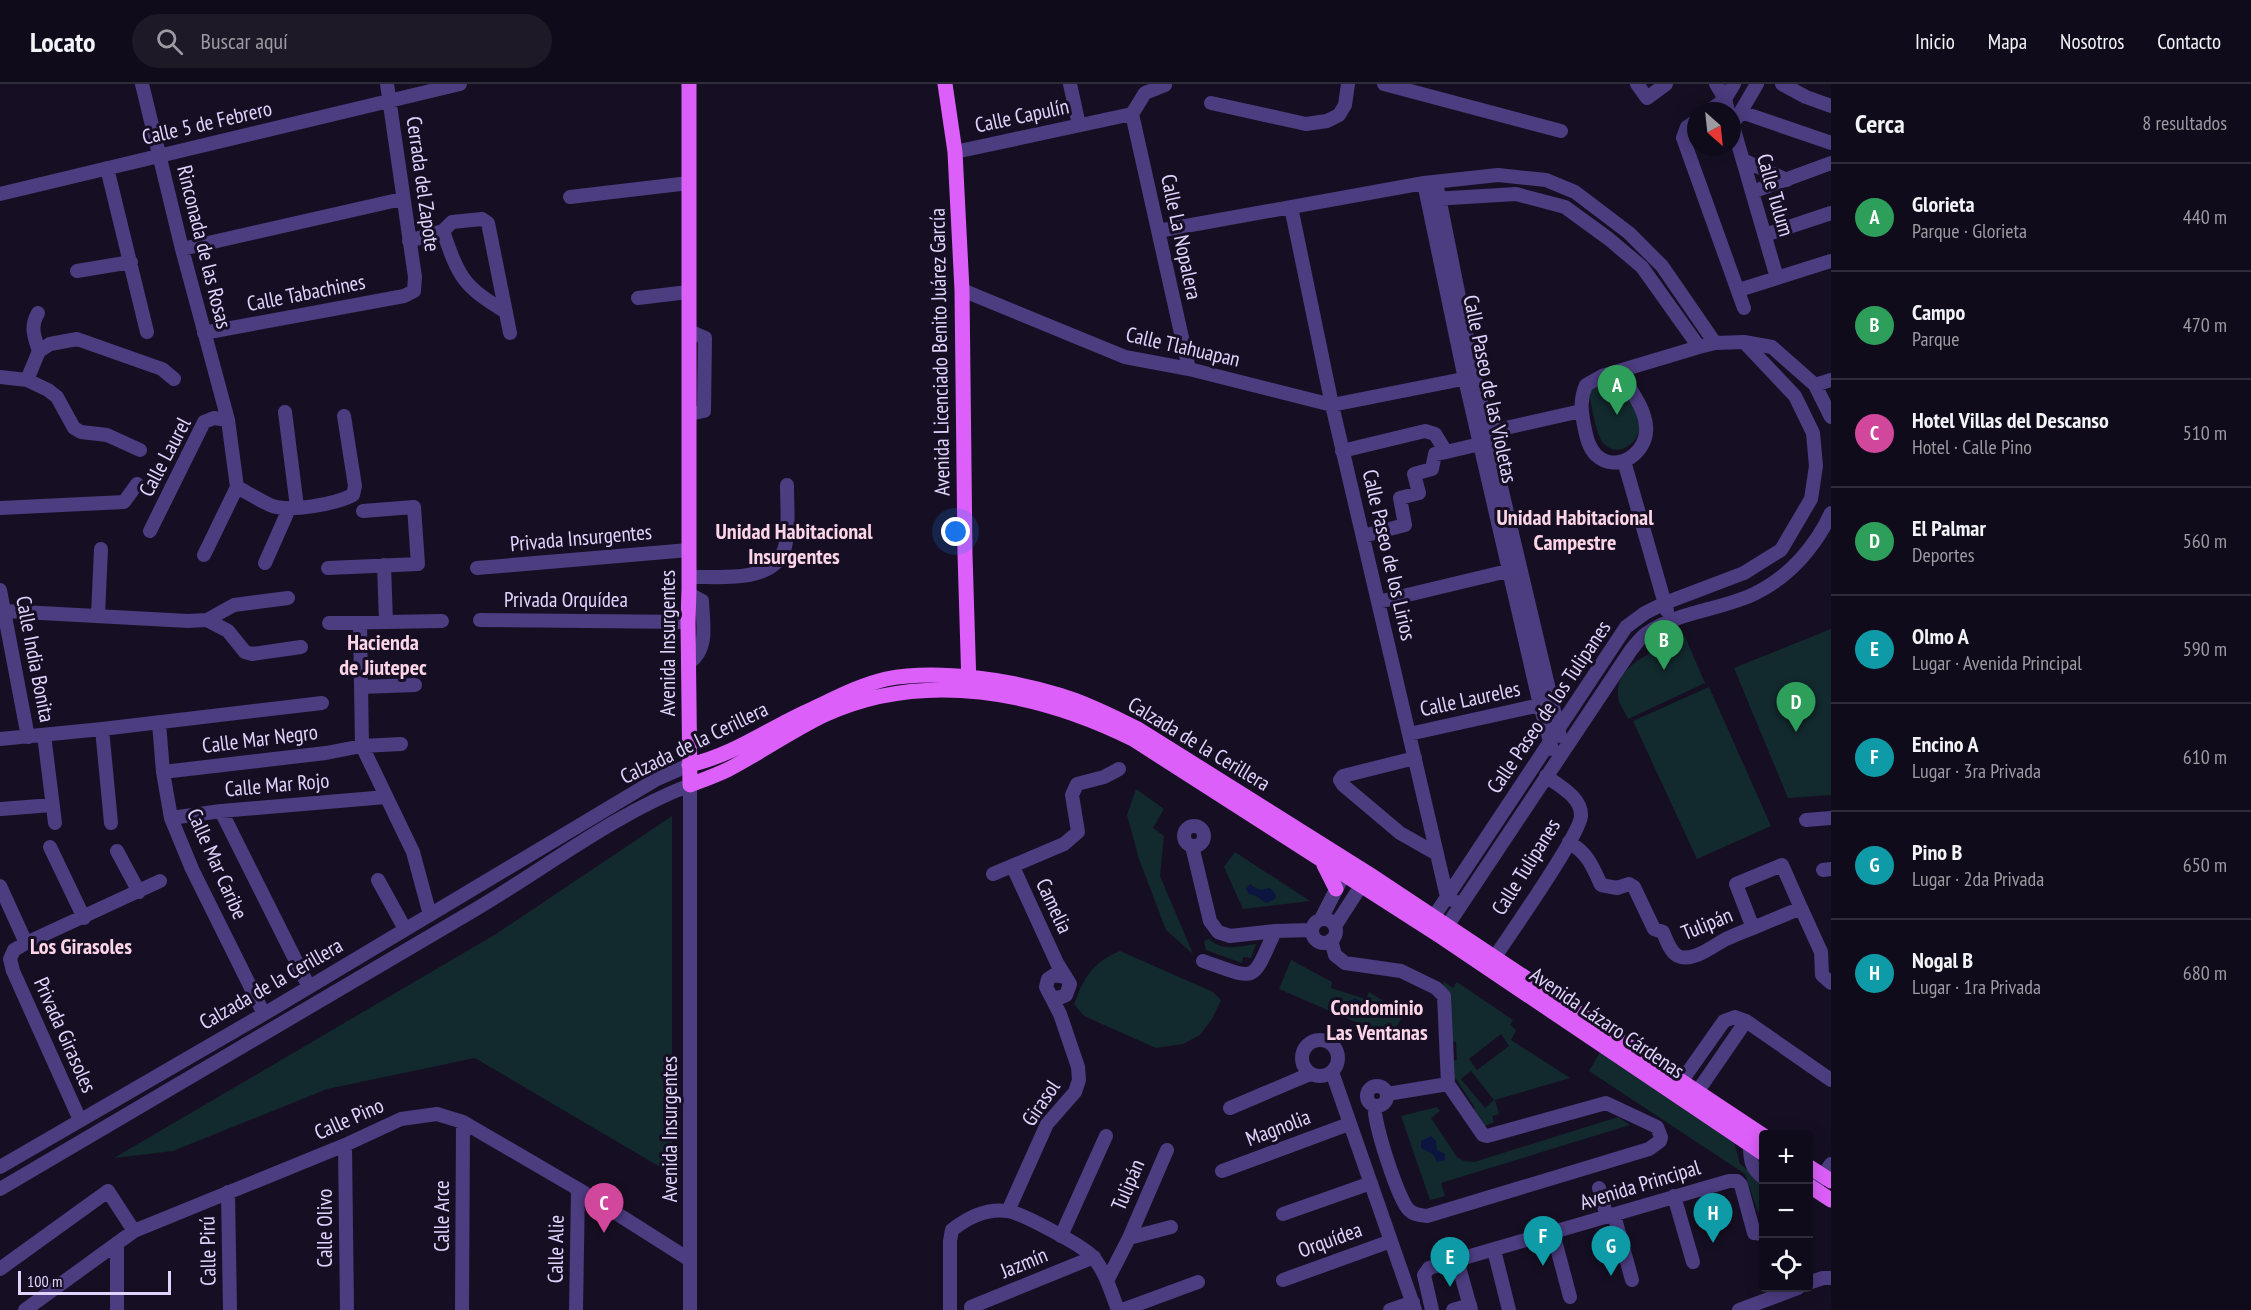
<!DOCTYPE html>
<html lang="es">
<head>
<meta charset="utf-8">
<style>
  :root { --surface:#100b1a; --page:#1e1927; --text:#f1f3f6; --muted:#9c9ba2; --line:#302b39; --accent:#0f766e }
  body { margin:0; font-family:"PT Sans Narrow",sans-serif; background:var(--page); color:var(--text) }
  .controls { position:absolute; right:18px; bottom:18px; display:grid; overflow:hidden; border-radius:6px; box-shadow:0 3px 15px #0003 }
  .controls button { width:54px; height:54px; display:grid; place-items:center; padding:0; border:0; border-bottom:2px solid var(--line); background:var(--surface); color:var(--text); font:30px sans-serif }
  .compass { position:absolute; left:1687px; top:18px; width:54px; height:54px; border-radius:50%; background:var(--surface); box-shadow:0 3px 15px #0003; rotate:153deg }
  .scale { position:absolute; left:18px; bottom:15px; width:153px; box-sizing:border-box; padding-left:6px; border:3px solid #e0d3fd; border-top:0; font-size:16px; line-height:21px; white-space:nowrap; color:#e0d3fd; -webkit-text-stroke:4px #160f23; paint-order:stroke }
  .you { position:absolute; left:956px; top:448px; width:21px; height:21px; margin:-15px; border:4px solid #fff; border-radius:50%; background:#1a73e8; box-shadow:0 0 0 9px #1a73e833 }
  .badge { display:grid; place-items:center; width:39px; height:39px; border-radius:50%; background:var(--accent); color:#fff; font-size:20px; font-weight:700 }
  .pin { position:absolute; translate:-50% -50px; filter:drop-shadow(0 2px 3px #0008) }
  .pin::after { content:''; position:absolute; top:32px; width:21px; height:18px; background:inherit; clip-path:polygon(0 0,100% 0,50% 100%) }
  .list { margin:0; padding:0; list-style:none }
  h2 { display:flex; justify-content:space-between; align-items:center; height:78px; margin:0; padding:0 24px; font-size:26px }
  h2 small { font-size:20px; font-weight:400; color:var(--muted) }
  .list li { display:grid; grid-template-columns:39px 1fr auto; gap:18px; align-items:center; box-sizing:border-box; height:108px; padding:0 24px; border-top:2px solid var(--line) }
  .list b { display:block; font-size:22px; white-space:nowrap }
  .list p { margin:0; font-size:20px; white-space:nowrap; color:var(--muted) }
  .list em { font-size:20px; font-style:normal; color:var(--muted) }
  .icon { flex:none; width:33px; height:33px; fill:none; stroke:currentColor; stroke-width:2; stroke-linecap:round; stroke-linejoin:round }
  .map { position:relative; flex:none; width:1831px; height:1226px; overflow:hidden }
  header { display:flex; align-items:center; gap:36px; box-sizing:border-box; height:84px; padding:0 30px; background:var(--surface); border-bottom:2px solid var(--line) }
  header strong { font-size:28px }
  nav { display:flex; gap:33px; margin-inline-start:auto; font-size:21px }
  .search { width:420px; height:54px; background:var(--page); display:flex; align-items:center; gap:15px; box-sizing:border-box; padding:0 21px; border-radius:33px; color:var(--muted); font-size:22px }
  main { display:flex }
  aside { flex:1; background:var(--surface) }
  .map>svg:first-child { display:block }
  .green { fill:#12292d; fill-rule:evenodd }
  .water { fill:#0c153f }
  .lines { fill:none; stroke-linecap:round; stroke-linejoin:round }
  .minor { stroke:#4c3c80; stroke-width:14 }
  .major { stroke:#dc5ff9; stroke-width:15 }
  .labels { text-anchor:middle; stroke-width:6; stroke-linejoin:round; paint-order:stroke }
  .street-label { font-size:21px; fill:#e0d3fd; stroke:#160f23 }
  .neighbourhood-label { font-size:22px; font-weight:bold; fill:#fdd5e7; stroke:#160f23 }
</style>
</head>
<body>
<header>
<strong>Locato</strong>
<div class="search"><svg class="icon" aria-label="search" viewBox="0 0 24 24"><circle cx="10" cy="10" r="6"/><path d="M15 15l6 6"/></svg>Buscar aquí</div>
<nav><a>Inicio</a><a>Mapa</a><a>Nosotros</a><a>Contacto</a></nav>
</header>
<main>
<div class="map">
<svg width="1831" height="1226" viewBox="0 0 1831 1226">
  <rect width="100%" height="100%" fill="#160f23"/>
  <!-- green -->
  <path class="green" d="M 1610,295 C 1617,301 1636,319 1639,327 C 1649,350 1622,378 1604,360 C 1596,352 1592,322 1589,310 L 1590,304 Z
    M 1831,545 L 1831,711 L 1788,714 L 1734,584 Z
    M 1685,553 L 1705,599 L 1628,635 C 1626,629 1621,623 1619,618 C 1609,580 1660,565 1685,553 Z
    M 1709,603 L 1771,742 L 1697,775 L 1633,637 Z
    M 1136,705 L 1164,725 L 1153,744 L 1164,752 L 1160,792 L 1193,870 L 1166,846 L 1139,775 L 1127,731 Z
    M 672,732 L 672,1090 L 475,974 L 327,1005 L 173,1067 L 114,1074 L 496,850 Z
    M 1235,768 L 1310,817 L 1243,825 L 1224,783 Z
    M 1209,855 C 1222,868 1240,862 1256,860 L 1251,874 L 1243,873 L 1242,879 L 1206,866 L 1204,857 Z
    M 1120,867 L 1213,908 L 1221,916 L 1212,935 L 1200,951 L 1183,960 L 1156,964 L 1084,932 L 1074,920 C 1085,892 1092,879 1120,867 Z
    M 1291,876 L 1332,898 L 1331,904 L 1366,915 L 1369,908 L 1404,930 L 1392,950 L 1353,937 L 1279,905 Z
    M 1443,897 L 1453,904 L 1457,898 L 1513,936 L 1510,941 L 1516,946 L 1511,956 L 1570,994 L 1495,1016 L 1499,1030 L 1492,1032 L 1494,1038 L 1481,1044 L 1470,1028 L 1475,1024 L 1456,995 L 1451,998 L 1450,977 L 1457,976 L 1456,958 L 1449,958 ZM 1501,950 L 1509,962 L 1477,986 L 1469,975 ZM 1471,987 L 1494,1016 L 1485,1024 L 1461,995 Z
    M 1602,965 L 1733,1054 L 1740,1080 L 1763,1097 L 1763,1130 L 1758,1128 L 1745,1090 L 1589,987 Z
    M 1437,1023 L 1440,1027 L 1431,1034 L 1457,1073 L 1464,1077 L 1474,1078 L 1618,1033 L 1630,1041 L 1441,1099 L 1445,1112 L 1430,1116 L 1401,1032 Z"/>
  <!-- water -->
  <path class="water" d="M 1250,800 L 1259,806 L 1270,804 L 1276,811 L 1275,815 L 1266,819 L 1256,812 L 1249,810 L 1246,805 Z
    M 1354,914 L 1362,918 L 1372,917 L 1376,922 L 1376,929 L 1369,933 L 1364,931 L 1360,924 L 1349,924 L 1349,918 Z
    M 1431,1052 L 1436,1057 L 1437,1066 L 1445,1070 L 1445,1076 L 1437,1078 L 1433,1070 L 1421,1064 L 1421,1057 Z"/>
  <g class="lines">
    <!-- minor -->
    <path class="minor" d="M 142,0 L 182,165 L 228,336 L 237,403 L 204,471
      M 1070,0 L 1079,41
      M 1384,0 L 1561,47
      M 1637,0 L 1647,14 L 1666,0
      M 1716,0 L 1725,15 L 1728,27
      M 1782,0 L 1806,13 L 1831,22
      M 1211,19 L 1306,40 L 1327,37 L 1339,31 L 1345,21 L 1348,0
      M 1709,27 L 1725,15 L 1734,0
      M 1741,28 L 1831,59
      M 1132,30 L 1189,285
      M 1132,30 L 1145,9 L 1165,1
      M 1737,34 L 1757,0
      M 1696,37 L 1687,43 L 1683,54 L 1744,224
      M 1732,39 L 1777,194
      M 955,68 L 1132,30
      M 1743,76 L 1787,96
      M 107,84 L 147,248
      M 1436,98 L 1475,293 L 1560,652
      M 1424,99 L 1465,295 L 1540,621 L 1552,665
      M 1752,108 L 1831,79
      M 0,110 L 460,0
      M 570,113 L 689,99
      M 1433,115 L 1516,110 L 1565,123 L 1609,155 L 1642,183 L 1699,263
      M 1291,123 L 1332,321 L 1437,770 L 1447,813 L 1461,821
      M 1158,147 L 1424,99 L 1498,91 L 1546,96 L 1575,108 L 1629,149 L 1662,182 L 1715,259
      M 1765,151 L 1831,129
      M 409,157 L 443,147
      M 182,165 L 402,115
      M 77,187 L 131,178
      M 962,206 L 1125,273 L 1189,285 L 1332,321 L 1473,293
      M 1739,206 L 1831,177
      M 638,214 L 688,208
      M 506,228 C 463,202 459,194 443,147 L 452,138 L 482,135 L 488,139 L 510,249
      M 204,249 L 404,212 L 414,207 L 415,193 L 387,0
      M 39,267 L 50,260 L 77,255 L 162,285 L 174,295
      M 1620,288 C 1629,304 1645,324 1646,342 C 1649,368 1617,391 1596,371 C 1588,363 1586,351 1584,341 C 1581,326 1580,315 1586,301 L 1602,292 L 1699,263 L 1715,259 L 1744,258 L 1772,263 L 1815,301 L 1831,333
      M 0,293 L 27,296 L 48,306 L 57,313 L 74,344 L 81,348 L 107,351 L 140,366
      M 27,296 L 39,267 C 34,252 30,243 38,229
      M 1815,301 L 1831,296
      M 285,328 L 297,423
      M 689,330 L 704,327 L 705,254 L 689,247
      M 1488,348 L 1581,327
      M 1342,367 L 1425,347 L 1435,350 L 1446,368 L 1480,360
      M 1624,377 L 1667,527
      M 237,403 C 248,409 259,416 270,421 C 289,429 335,420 353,411 L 355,402 L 344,332
      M 0,424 L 124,418 L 137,400
      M 150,447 L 204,338 L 214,334 L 228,336
      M 1363,452 L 1405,441 L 1400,414 L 1419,409 L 1414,390 L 1432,385 L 1435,370 L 1446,368
      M 265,479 L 289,425
      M 384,481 L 386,538
      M 328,484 L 418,480 L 414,423 L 363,427
      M 477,484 L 689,466
      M 689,493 C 721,492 780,501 786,458 C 789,439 787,420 787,401
      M 0,506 L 28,653
      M 1378,518 L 1516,485
      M 4,527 L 188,537 L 207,536 L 234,521 L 288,514
      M 98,531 L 101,465
      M 207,536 L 228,547 L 245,568 L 252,570 L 301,563
      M 480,536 L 688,538
      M 329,539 L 442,537
      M 360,539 L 362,662 L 413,768 L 430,831
      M 689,579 C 709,565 703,540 702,517 L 689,510
      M 361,603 L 415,601
      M 159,639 L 163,688 L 171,734 L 192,785 L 264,930
      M 102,645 L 111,739
      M 1409,650 L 1540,621
      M 44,651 L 55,739
      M 0,655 L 102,645 L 322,619
      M 1415,674 L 1343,692 L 1340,696 L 1343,701 L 1400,749 L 1437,770
      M 163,688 L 326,669 L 362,662 L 401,660
      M 1,725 L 52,721
      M 221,727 L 309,903
      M 171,734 L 221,727 L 386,713
      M 1806,736 L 1831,734
      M1184 752a10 10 0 1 1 20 0a10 10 0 1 1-20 0Z
      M 1569,758 C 1588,770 1592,781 1601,801 L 1617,804 L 1629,800 L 1634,803 L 1654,845 L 1663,848 C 1666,855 1670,868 1678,872 C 1693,879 1714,861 1726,855 C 1735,851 1744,847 1753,844 L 1736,800 L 1782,781 L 1801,824
      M 1192,762 L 1210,837 L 1218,848 L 1230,852 L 1275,847 L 1312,846
      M 50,763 L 84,834
      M 117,767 L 139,808
      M 1013,783 L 1057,879 L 1070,900 L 1066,911 L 1059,914 L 1052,913
      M 1823,786 L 1831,785
      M 993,790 L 1064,760 L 1078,748 L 1072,711 L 1077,700 L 1104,693 L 1119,685
      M 378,796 L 405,845
      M 0,802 L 26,859
      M 1321,835 L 1341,796
      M1312 847a12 12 0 1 1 24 0a12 12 0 1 1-24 0Z
      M 1429,840 L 1626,543 L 1645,529 L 1665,519 L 1744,489 L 1781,466 L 1811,415 L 1816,382 L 1813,349 L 1795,312 L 1744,258
      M 1335,842 L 1366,794
      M 1753,844 L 1801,824 L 1821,868 L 1822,891 L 1831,899
      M 1441,851 L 1631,566 C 1636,560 1641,553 1647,549 C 1679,527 1722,526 1756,509 C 1790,492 1816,462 1831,429
      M 1331,856 L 1335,871 L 1345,879 L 1401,887 L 1436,904 L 1444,912 L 1448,1000 L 1483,1051 L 1487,1052 L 1606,1019 L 1657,1043 L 1661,1053 L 1660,1057 L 1649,1065 L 1427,1132 C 1420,1131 1414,1131 1409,1126 C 1399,1118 1372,1035 1375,1022
      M 1495,873 C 1510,850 1580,751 1581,732 C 1582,713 1559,702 1546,692
      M 1203,877 C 1258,896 1251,900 1275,847
      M1302 974a18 18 0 1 1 36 0a18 18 0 1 1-36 0Z
      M 1332,988 L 1415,1226
      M1367 1012a10 10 0 1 1 20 0a10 10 0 1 1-20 0Z
      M 1676,1005 L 1724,937 L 1735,933 L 1746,937 L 1831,996
      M 1387,1010 L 1448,1000
      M 1691,1017 L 1746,937
      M 1230,1024 L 1310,990
      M 80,1036 L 13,887 L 10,875 L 14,866 L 26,859 L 160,797
      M 345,1061 L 347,1226
      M 1750,1061 C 1750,1076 1751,1085 1764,1094
      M 0,1083 L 264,930 L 657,695 L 689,681
      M 1222,1087 L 1349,1040
      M 1817,1100 L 1831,1080
      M 1599,1104 L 1607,1133
      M 0,1105 C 157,1013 314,920 471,828 C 543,786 612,731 690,701 L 690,1226
      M 228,1108 L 230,1226
      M 1674,1112 L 1693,1178
      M 1008,1127 L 1047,1040 L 1075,1008 L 1079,996 L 1078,983 L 1060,930 L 1046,903 L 1048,895 L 1054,891 L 1066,893
      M 1283,1130 L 1371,1099
      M 1614,1131 L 1632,1196
      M 1553,1149 L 1570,1213
      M 1061,1152 L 1106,1052
      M 1129,1154 L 1171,1143
      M 117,1159 L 117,1226
      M 1494,1166 L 1509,1226
      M 1457,1176 L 1471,1226
      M 0,1185 L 108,1107 L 134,1147
      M 1283,1196 L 1391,1157
      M 1107,1197 L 1129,1154 L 1167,1066
      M 1808,1199 L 1823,1194 L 1831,1194
      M 971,1223 L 1094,1173
      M 25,1226 L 134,1147 L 345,1061 L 401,1035 L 437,1030 L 463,1038 L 578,1105 L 690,1176
      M 462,1226 L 463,1038
      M 576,1226 L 578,1105
      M 950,1226 L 950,1157 L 952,1146 C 967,1134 986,1124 1007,1127 C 1020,1128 1083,1162 1092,1172 C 1105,1186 1111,1208 1118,1226
      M 1122,1226 L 1198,1198
      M 1390,1226 L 1413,1218
      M 1432,1226 L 1424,1191 L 1429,1184 L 1729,1097 L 1737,1097 L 1741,1101 L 1754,1149 L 1764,1150
      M 1453,1226 L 1470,1221
      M 1739,1226 L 1798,1204"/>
    <!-- major -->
    <path class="major" d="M 689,0 L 689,505 L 688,538 L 690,701 C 703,696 717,691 729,685 C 761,668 791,647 824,631 C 924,585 1038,608 1133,655 L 1440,852 L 1764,1070
      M 945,0 L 955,68 L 962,206 L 965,470 L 969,602
      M 689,681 C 734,671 769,644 810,626 C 834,615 860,601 886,595 C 938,585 1013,596 1062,612 C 1089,620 1113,633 1138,645 L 1369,790 L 1764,1052
      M 1324,781 L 1336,805
      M 1808,1082 L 1831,1097
      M 1808,1101 L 1831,1116"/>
  </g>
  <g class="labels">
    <!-- street labels -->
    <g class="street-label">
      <text transform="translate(1022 32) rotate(-12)" y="7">Calle Capulín</text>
      <text transform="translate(207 39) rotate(-13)" y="7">Calle 5 de Febrero</text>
      <text transform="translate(423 100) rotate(82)" y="7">Cerrada del Zapote</text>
      <text transform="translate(1775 111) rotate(74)" y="7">Calle Tulum</text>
      <text transform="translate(1181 153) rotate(78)" y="7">Calle La Nopalera</text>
      <text transform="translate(204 163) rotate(76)" y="7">Rinconada de las Rosas</text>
      <text transform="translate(306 209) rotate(-11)" y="7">Calle Tabachines</text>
      <text transform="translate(1183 263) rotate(13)" y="7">Calle Tlahuapan</text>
      <text transform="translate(940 268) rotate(-91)" y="7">Avenida Licenciado Benito Juárez García</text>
      <text transform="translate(1490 305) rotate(78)" y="7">Calle Paseo de las Violetas</text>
      <text transform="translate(165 373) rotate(-62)" y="7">Calle Laurel</text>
      <text transform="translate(581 454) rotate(-5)" y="7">Privada Insurgentes</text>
      <text transform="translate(1389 471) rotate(77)" y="7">Calle Paseo de los Lirios</text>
      <text x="566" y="523">Privada Orquídea</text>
      <text transform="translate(668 559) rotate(-90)" y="7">Avenida Insurgentes</text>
      <text transform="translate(35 575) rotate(79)" y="7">Calle India Bonita</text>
      <text transform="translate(1470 615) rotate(-12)" y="7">Calle Laureles</text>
      <text transform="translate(1549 623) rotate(-56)" y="7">Calle Paseo de los Tulipanes</text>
      <text transform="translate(260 655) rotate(-7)" y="7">Calle Mar Negro</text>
      <text transform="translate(694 659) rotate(-26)" y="7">Calzada de la Cerillera</text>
      <text transform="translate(1199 660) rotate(31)" y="7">Calzada de la Cerillera</text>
      <text transform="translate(277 701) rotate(-5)" y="7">Calle Mar Rojo</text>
      <text transform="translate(217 780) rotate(66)" y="7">Calle Mar Caribe</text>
      <text transform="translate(1526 783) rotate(-58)" y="7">Calle Tulipanes</text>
      <text transform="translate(1054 822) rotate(65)" y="7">Camelia</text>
      <text transform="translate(1707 840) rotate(-22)" y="7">Tulipán</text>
      <text transform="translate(271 900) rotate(-30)" y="7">Calzada de la Cerillera</text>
      <text transform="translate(1607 939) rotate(34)" y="7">Avenida Lázaro Cárdenas</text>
      <text transform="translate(65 951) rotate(66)" y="7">Privada Girasoles</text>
      <text transform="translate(1041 1019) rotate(-56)" y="7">Girasol</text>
      <text transform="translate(349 1035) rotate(-24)" y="7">Calle Pino</text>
      <text transform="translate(1278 1044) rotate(-21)" y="7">Magnolia</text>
      <text transform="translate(670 1045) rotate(-90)" y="7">Avenida Insurgentes</text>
      <text transform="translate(1128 1101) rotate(-67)" y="7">Tulipán</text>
      <text transform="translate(1640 1101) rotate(-17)" y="7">Avenida Principal</text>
      <text transform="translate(442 1132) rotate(-90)" y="7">Calle Arce</text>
      <text transform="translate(325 1144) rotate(-90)" y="7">Calle Olivo</text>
      <text transform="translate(1330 1156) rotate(-20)" y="7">Orquídea</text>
      <text transform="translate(556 1165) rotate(-89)" y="7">Calle Alie</text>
      <text transform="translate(208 1167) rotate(-91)" y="7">Calle Pirú</text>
      <text transform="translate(1024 1179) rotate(-22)" y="7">Jazmín</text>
    </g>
    <!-- neighbourhood labels -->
    <g class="neighbourhood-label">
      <text x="1575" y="441">Unidad Habitacional<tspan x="1575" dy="25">Campestre</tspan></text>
      <text x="794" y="455">Unidad Habitacional<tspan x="794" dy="25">Insurgentes</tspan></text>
      <text x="383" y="566">Hacienda<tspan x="383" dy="25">de Jiutepec</tspan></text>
      <text x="81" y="870">Los Girasoles</text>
      <text x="1377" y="931">Condominio<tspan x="1377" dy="25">Las Ventanas</tspan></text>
    </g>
  </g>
</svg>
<div class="controls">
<button>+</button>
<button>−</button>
<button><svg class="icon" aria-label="locate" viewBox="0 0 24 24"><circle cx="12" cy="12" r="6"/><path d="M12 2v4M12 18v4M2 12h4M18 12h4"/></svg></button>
</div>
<svg class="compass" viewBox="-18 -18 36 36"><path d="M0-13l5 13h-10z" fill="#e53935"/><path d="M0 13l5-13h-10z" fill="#9c9ba2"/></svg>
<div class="scale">100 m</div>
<div class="you"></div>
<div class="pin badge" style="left:1617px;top:331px;background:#2e9e5b">A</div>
<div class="pin badge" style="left:1664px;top:586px;background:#2e9e5b">B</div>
<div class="pin badge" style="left:604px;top:1149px;background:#d1479c">C</div>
<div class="pin badge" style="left:1796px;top:648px;background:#2e9e5b">D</div>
<div class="pin badge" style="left:1450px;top:1203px;background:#0f9aa8">E</div>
<div class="pin badge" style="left:1543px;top:1182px;background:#0f9aa8">F</div>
<div class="pin badge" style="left:1611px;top:1192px;background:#0f9aa8">G</div>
<div class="pin badge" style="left:1713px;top:1159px;background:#0f9aa8">H</div>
</div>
<aside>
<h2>Cerca<small>8 resultados</small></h2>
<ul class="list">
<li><span class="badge" style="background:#2e9e5b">A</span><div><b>Glorieta</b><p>Parque · Glorieta</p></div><em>440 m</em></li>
<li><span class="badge" style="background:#2e9e5b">B</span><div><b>Campo</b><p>Parque</p></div><em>470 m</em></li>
<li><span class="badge" style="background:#d1479c">C</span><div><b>Hotel Villas del Descanso</b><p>Hotel · Calle Pino</p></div><em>510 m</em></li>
<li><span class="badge" style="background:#2e9e5b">D</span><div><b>El Palmar</b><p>Deportes</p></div><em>560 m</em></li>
<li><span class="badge" style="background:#0f9aa8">E</span><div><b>Olmo A</b><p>Lugar · Avenida Principal</p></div><em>590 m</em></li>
<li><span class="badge" style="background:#0f9aa8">F</span><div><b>Encino A</b><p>Lugar · 3ra Privada</p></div><em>610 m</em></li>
<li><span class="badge" style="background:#0f9aa8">G</span><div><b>Pino B</b><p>Lugar · 2da Privada</p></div><em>650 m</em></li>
<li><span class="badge" style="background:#0f9aa8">H</span><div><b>Nogal B</b><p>Lugar · 1ra Privada</p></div><em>680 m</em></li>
</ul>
</aside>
</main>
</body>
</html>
